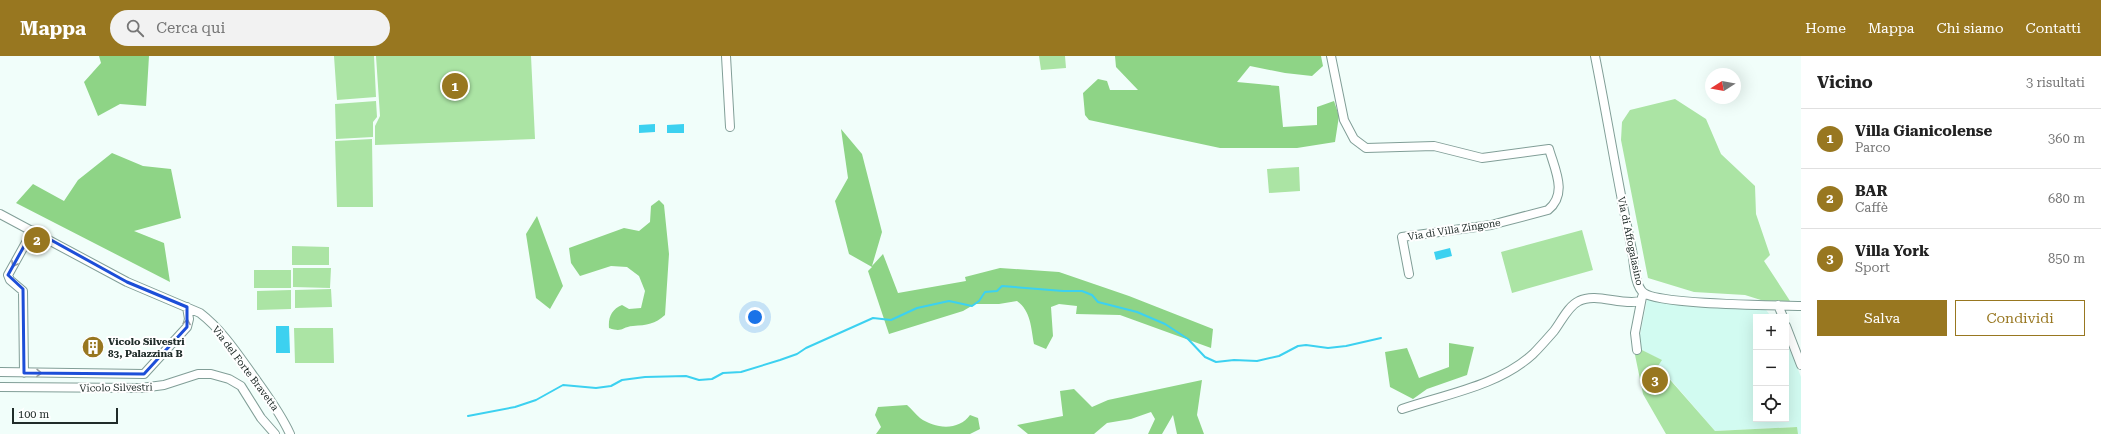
<!DOCTYPE html>
<html lang="it">
<head>
<meta charset="utf-8">
<style>
  :root { --surface:#fff; --page:#f2f2f2; --text:#222; --muted:#767676; --line:#e0e0e0; --accent:#987720 }
  body { margin:0; font-family:"Roboto Serif",serif; background:var(--page); color:var(--text) }
  .controls { position:absolute; right:12px; bottom:12px; display:grid; overflow:hidden; border-radius:0px; box-shadow:0 4px 16px #0002 }
  .controls button { width:36px; height:36px; display:grid; place-items:center; padding:0; border:0; border-bottom:1px solid var(--line); background:var(--surface); color:var(--text); font:20px sans-serif }
  .compass { position:absolute; left:1705px; top:12px; width:36px; height:36px; border-radius:50%; background:var(--surface); box-shadow:0 4px 16px #0002; rotate:259deg }
  .scale { position:absolute; left:12px; bottom:10px; width:106px; box-sizing:border-box; padding-left:4px; border:2px solid #202c29; border-top:0; font-size:11px; line-height:14px; white-space:nowrap; color:#202c29; -webkit-text-stroke:3px #fff; paint-order:stroke }
  .you { position:absolute; left:755px; top:261px; width:14px; height:14px; margin:-10px; border:3px solid #fff; border-radius:50%; background:#1a73e8; box-shadow:0 0 0 6px #1a73e833 }
  .badge { display:grid; place-items:center; width:26px; height:26px; border-radius:50%; background:var(--accent); color:#fff; font-size:13px; font-weight:700 }
  .pin { position:absolute; translate:-50% -50%; border:2px solid #fff; box-shadow:0 1px 4px #0006 }
  .list { margin:0; padding:0; list-style:none }
  h2 { display:flex; justify-content:space-between; align-items:center; height:52px; margin:0; padding:0 16px; font-size:17px }
  h2 small { font-size:13px; font-weight:400; color:var(--muted) }
  .list li { display:grid; grid-template-columns:26px 1fr auto; gap:12px; align-items:center; box-sizing:border-box; height:60px; padding:0 16px; border-top:1px solid var(--line) }
  .list b { display:block; font-size:15px; white-space:nowrap }
  .list p { margin:0; font-size:13px; white-space:nowrap; color:var(--muted) }
  .list em { font-size:13px; font-style:normal; color:var(--muted) }
  .actions { display:flex; gap:8px; padding:12px 16px }
  .actions a { flex:1; padding:9px 0; border:1px solid var(--accent); border-radius:0px; text-align:center; font-size:14px; color:var(--accent) }
  .actions .main { background:var(--accent); color:#fff }
  .icon { flex:none; width:22px; height:22px; fill:none; stroke:currentColor; stroke-width:2; stroke-linecap:round; stroke-linejoin:round }
  .map { position:relative; flex:none; width:1801px; height:378px; overflow:hidden }
  header { display:flex; align-items:center; gap:24px; box-sizing:border-box; height:56px; padding:0 20px; background:var(--accent); color:#fff }
  header strong { font-size:19px }
  nav { display:flex; gap:22px; margin-inline-start:auto; font-size:14px }
  .search { width:280px; height:36px; background:var(--page); display:flex; align-items:center; gap:10px; box-sizing:border-box; padding:0 14px; border-radius:22px; color:var(--muted); font-size:15px }
  main { display:flex }
  aside { flex:1; background:var(--surface) }
  .map>svg:first-child { display:block }
  .built { fill:#d2fbf1 }
  .green { fill:#abe4a4 }
  .forest { fill:#8ed486 }
  .water { fill:#3cd1f0 }
  .lines { fill:none; stroke-linecap:round; stroke-linejoin:round }
  .stream { stroke:#3cd1f0; stroke-width:2 }
  .street-casing { stroke:#819e97; stroke-width:10 }
  .street { stroke:#fff; stroke-width:8 }
  .oneway { stroke:#9ba09f }
  .marked { fill:none; stroke:#1d4ed8; stroke-width:3; stroke-linejoin:round }
  .labels { text-anchor:middle; stroke-width:4; stroke-linejoin:round; paint-order:stroke }
  .street-label { font-size:10px; fill:#202c29; stroke:#fff }
  .poi-label { font-size:10px; font-weight:bold; fill:#202c29; stroke:#fff; text-anchor:start }
</style>
</head>
<body>
<header>
<strong>Mappa</strong>
<div class="search"><svg class="icon" aria-label="search" viewBox="0 0 24 24"><circle cx="10" cy="10" r="6"/><path d="M15 15l6 6"/></svg>Cerca qui</div>
<nav><a>Home</a><a>Mappa</a><a>Chi siamo</a><a>Contatti</a></nav>
</header>
<main>
<div class="map">
<svg width="1801" height="378" viewBox="0 0 1801 378">
  <rect width="100%" height="100%" fill="#f1fefa"/>
  <!-- built -->
  <path class="built" d="M 1647,244 L 1766,254 L 1770,259 L 1777,259 L 1777,261 L 1756,261 L 1756,363 L 1786,363 L 1786,283 L 1801,321 L 1801,378 L 1798,378 L 1796,371 L 1715,375 L 1658,309 L 1661,304 L 1640,293 L 1639,284 Z"/>
  <!-- green -->
  <path class="green" d="M 334,0 L 374,0 L 376,41 L 337,44 Z
    M 376,0 L 531,0 L 535,83 L 375,89 L 375,70 L 380,60 Z
    M 1039,0 L 1065,0 L 1066,12 L 1041,14 Z
    M 1675,43 L 1706,63 L 1721,98 L 1755,130 L 1756,158 L 1770,199 L 1764,205 L 1790,245 L 1764,245 L 1745,239 L 1694,236 L 1648,222 L 1621,84 L 1622,66 L 1630,54 Z
    M 376,45 L 377,61 L 373,66 L 373,81 L 336,83 L 335,48 Z
    M 372,83 L 373,151 L 337,151 L 335,85 Z
    M 1299,111 L 1300,135 L 1269,137 L 1267,113 Z
    M 1582,174 L 1593,214 L 1512,237 L 1501,196 Z
    M 292,190 L 329,191 L 329,209 L 292,209 Z
    M 293,212 L 331,212 L 330,232 L 293,231 Z
    M 254,214 L 291,214 L 291,232 L 254,232 Z
    M 331,233 L 332,251 L 295,252 L 295,234 Z
    M 291,234 L 291,253 L 257,254 L 257,235 Z
    M 294,272 L 333,272 L 334,307 L 295,307 Z
    M 1640,293 L 1662,304 L 1658,310 L 1715,375 L 1797,371 L 1798,378 L 1666,378 L 1643,338 L 1634,294 Z"/>
  <!-- forest -->
  <path class="forest" d="M 99,0 L 149,0 L 146,50 L 120,48 L 98,60 L 84,26 L 101,7 Z
    M 1115,0 L 1321,0 L 1323,10 L 1312,20 L 1285,17 L 1250,10 L 1237,26 L 1279,30 L 1283,71 L 1317,69 L 1317,51 L 1334,45 L 1339,60 L 1335,86 L 1297,92 L 1220,92 L 1089,64 L 1085,59 L 1083,37 L 1098,23 L 1107,25 L 1110,34 L 1138,34 L 1116,11 Z
    M 841,73 L 862,98 L 882,176 L 872,210 L 883,198 L 898,237 L 966,225 L 965,221 L 1000,212 L 1059,216 L 1129,240 L 1213,273 L 1211,292 L 1120,259 L 1076,258 L 1077,250 L 1059,248 L 1051,251 L 1053,280 L 1046,293 L 1034,288 C 1031,272 1031,255 1017,245 L 999,248 L 975,248 L 963,255 L 889,278 L 868,215 L 872,211 L 849,198 L 835,145 L 848,122 Z
    M 112,97 L 143,110 L 171,113 L 181,162 L 134,175 L 164,187 L 170,226 L 16,147 L 33,128 L 64,145 L 78,124 Z
    M 659,144 L 664,149 L 669,198 L 665,259 C 655,268 647,269 633,270 C 621,271 623,277 609,272 C 608,261 612,253 622,249 L 629,253 L 641,252 L 645,235 L 639,220 L 627,211 L 611,210 L 580,220 L 571,207 L 569,192 L 624,172 L 639,175 L 650,166 L 651,150 Z
    M 537,160 L 563,230 L 550,253 L 536,242 L 526,178 Z
    M 1449,287 L 1474,291 L 1467,319 L 1427,333 L 1413,343 L 1390,331 L 1385,296 L 1407,292 L 1419,322 L 1449,311 Z
    M 1202,324 L 1197,359 L 1204,378 L 1177,378 L 1173,359 L 1162,378 L 1148,378 L 1155,363 L 1151,356 L 1131,363 L 1107,367 L 1094,378 L 1028,378 L 1017,369 L 1063,360 L 1060,335 L 1074,333 L 1092,351 L 1108,344 Z
    M 907,349 C 912,353 915,358 920,362 C 935,373 959,375 970,359 L 978,362 L 980,373 L 970,378 L 876,378 L 881,371 L 875,359 L 878,351 Z"/>
  <!-- water -->
  <path class="water" d="M 655,68 L 655,76 L 639,77 L 639,69 Z
    M 684,68 L 684,77 L 667,77 L 667,69 Z
    M 1450,192 L 1452,200 L 1436,204 L 1434,196 Z
    M 276,270 L 289,270 L 290,297 L 276,297 Z"/>
  <g class="lines">
    <!-- stream -->
    <path class="stream" d="M 468,360 L 515,351 L 536,344 L 563,329 L 596,332 L 611,330 L 622,324 L 645,321 L 686,320 L 699,324 L 712,323 L 723,317 L 741,316 L 780,304 L 797,298 L 806,292 L 873,262 L 891,264 L 917,252 L 949,245 L 972,250 L 979,245 L 985,236 L 997,235 L 1002,230 L 1063,235 L 1082,235 L 1092,239 L 1098,246 L 1137,256 L 1165,268 L 1188,283 L 1205,301 L 1216,306 L 1234,304 L 1257,305 L 1279,300 L 1298,290 L 1306,289 L 1328,292 L 1346,290 L 1381,282"/>
    <!-- street casing -->
    <g class="street-casing">
      <path id="street" d="M 726,0 L 730,71
        M 1331,0 L 1344,64 L 1354,83 L 1366,92 L 1434,90 L 1482,102 L 1549,93 C 1555,114 1568,138 1548,154 L 1491,169 L 1402,181 L 1409,218
        M 1595,0 C 1608,65 1618,129 1632,194 C 1634,205 1634,230 1644,237 C 1661,249 1775,249 1801,250
        M 0,158 L 127,226 L 200,257 C 221,273 237,297 252,318 C 266,338 280,356 290,378
        M 1778,249 L 1783,261
        M 1786,270 L 1801,309
        M 1637,294 L 1635,277 L 1642,241
        M 0,316 L 144,318 L 187,271 L 189,263 L 187,251
        M 24,317 L 23,235 L 10,224 L 8,219 L 33,174
        M 0,331 L 141,332 L 164,329 L 198,318 L 211,318 L 229,323 L 241,330 L 261,362 L 275,378
        M 1402,353 C 1446,338 1498,330 1533,298 C 1540,291 1547,283 1554,275 C 1561,266 1568,250 1579,245 C 1596,236 1621,250 1641,245"/>
    </g>
    <!-- street -->
    <use href="#street" class="street"/>
  </g>
  <!-- one-way arrows -->
  <defs><path id="oneway-chevron" d="M-2-3.5L2.5 0L-2 3.5" fill="none" stroke-width="1.6" stroke-linecap="round" stroke-linejoin="round"/></defs>
  <g class="oneway">
    <use href="#oneway-chevron" transform="translate(14 208) rotate(119)"/>
    <use href="#oneway-chevron" transform="translate(187 266) rotate(-81)"/>
    <use href="#oneway-chevron" transform="translate(39 317) rotate(1)"/>
  </g>
  <!-- marked area -->
  <path class="marked" d="M 33,174 L 127,226 L 187,251 L 187,271 L 144,318 L 24,317 L 23,233 L 8,219 Z"/>
  <!-- icons -->
  <defs>
    <g id="building-disc" transform="scale(1.15)"><circle r="9.5" fill="#987720" stroke="#fff"/><path d="M-4-6H4V6H1V3H-1V6H-4ZM-2.5-4.3h1.7v1.8h-1.7ZM.8-4.3h1.7v1.8H.8ZM-2.5-1h1.7V.8h-1.7ZM.8-1h1.7V.8H.8Z" fill="#fff"/></g>
  </defs>
  <g fill-rule="evenodd">
    <use href="#building-disc" x="93" y="291"/>
  </g>
  <g class="labels">
    <!-- street labels -->
    <g class="street-label">
      <text transform="translate(1454 173) rotate(-9)" y="4">Via di Villa Zingone</text>
      <text transform="translate(1631 185) rotate(78)" y="4">Via di Affogalasino</text>
      <text transform="translate(246 312) rotate(53)" y="4">Via del Forte Bravetta</text>
      <text transform="translate(116 331) rotate(-1)" y="4">Vicolo Silvestri</text>
    </g>
    <!-- poi labels -->
    <g class="poi-label">
      <text x="108" y="289">Vicolo Silvestri<tspan x="108" dy="12">83, Palazzina B</tspan></text>
    </g>
  </g>
</svg>
<div class="controls">
<button>+</button>
<button>−</button>
<button><svg class="icon" aria-label="locate" viewBox="0 0 24 24"><circle cx="12" cy="12" r="6"/><path d="M12 2v4M12 18v4M2 12h4M18 12h4"/></svg></button>
</div>
<svg class="compass" viewBox="-18 -18 36 36"><path d="M0-13l5 13h-10z" fill="#e53935"/><path d="M0 13l5-13h-10z" fill="#767676"/></svg>
<div class="scale">100 m</div>
<div class="you"></div>
<div class="pin badge" style="left:455px;top:30px">1</div>
<div class="pin badge" style="left:37px;top:184px">2</div>
<div class="pin badge" style="left:1655px;top:324px">3</div>
</div>
<aside>
<h2>Vicino<small>3 risultati</small></h2>
<ul class="list">
<li><span class="badge">1</span><div><b>Villa Gianicolense</b><p>Parco</p></div><em>360 m</em></li>
<li><span class="badge">2</span><div><b>BAR</b><p>Caffè</p></div><em>680 m</em></li>
<li><span class="badge">3</span><div><b>Villa York</b><p>Sport</p></div><em>850 m</em></li>
</ul>
<div class="actions"><a class="main">Salva</a><a>Condividi</a></div>
</aside>
</main>
</body>
</html>
